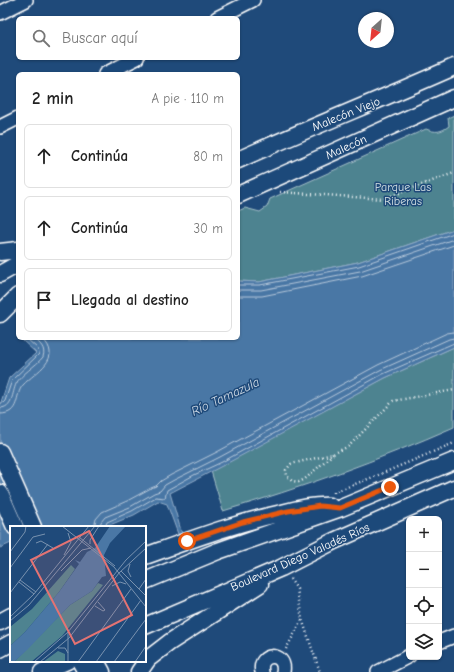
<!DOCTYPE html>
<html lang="es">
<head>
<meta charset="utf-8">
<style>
  :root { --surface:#fff; --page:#f6f6f6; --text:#222; --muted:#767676; --line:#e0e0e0 }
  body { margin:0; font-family:"Comic Neue",sans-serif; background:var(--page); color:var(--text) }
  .controls { position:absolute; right:12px; bottom:12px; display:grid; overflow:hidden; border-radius:6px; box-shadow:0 1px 3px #0004 }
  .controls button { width:36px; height:36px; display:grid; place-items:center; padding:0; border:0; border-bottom:1px solid var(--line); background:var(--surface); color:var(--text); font:20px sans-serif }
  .compass { position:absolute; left:358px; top:12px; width:36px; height:36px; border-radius:50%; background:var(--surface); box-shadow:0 1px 3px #0004; rotate:207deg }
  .stop { position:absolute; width:12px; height:12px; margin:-9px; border:3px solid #ea580c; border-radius:50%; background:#fff }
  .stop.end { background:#ea580c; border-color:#fff; box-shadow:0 1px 4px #0008 }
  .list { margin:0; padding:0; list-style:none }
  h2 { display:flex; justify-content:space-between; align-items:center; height:52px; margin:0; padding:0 16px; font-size:17px }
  h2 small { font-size:13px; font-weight:400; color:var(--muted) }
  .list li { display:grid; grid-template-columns:26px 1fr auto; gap:12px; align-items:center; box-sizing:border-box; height:64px; margin:0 8px 8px; padding:0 8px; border:1px solid var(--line); border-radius:6px }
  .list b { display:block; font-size:15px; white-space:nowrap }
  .list em { font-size:13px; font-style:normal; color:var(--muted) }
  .icon { flex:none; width:22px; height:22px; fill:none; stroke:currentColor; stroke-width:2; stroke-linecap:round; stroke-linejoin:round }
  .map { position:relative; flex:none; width:454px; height:672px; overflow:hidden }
  .search { position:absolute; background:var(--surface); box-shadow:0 1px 3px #0004; left:16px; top:16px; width:224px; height:44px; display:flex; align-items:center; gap:10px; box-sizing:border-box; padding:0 14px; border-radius:6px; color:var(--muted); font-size:15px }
  .panel { position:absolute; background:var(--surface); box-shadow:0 1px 3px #0004; left:16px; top:72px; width:224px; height:268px; border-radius:6px }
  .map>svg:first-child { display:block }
  .green { fill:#4e8390; stroke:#a6c1c8 }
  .water { fill:#4a77a5; stroke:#92adc9 }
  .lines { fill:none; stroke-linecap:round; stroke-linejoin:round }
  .shore { stroke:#b7c9db; stroke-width:1 }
  .minor-casing { stroke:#fff; stroke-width:16 }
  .major-casing { stroke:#fff; stroke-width:19 }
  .path { stroke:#fff; stroke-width:2.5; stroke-dasharray:1 3; stroke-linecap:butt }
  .minor { stroke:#1f4a7a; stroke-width:13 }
  .major { stroke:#1f4a7a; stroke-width:16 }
  .route { stroke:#ea580c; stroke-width:5 }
  .labels { text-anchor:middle; stroke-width:3; stroke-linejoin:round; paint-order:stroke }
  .street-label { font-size:12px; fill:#fff; stroke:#1f4a7a }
  .park-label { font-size:12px; fill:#d3e0e3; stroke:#1f4a7a }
  .water-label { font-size:13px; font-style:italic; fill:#d2dde8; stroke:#1f4a7a }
  .inset-road { fill:none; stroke:#7992af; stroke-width:1 }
  .view { fill:#e47373; fill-opacity:0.15; stroke:#e47373; stroke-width:2 }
  .inset-edge { fill:none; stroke:#fff; stroke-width:2 }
</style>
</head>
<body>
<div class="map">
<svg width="454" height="672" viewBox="0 0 454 672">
  <rect width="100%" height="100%" fill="#1f4a7a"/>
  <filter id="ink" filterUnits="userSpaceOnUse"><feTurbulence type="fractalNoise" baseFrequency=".025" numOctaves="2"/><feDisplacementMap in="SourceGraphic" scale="8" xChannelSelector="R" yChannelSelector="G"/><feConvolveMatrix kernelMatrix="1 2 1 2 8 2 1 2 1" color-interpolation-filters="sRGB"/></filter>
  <g filter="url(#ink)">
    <!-- green -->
    <path class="green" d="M 454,115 L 454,229 L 358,262 L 259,282 L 238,281 L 238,211 L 245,208 L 260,212 L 267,207 L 270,199 L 426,129 C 436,133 441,132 449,126 L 448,118 Z
      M 454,347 L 454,427 C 379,460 301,488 223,511 L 211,471 L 385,378 Z"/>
    <!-- water -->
    <path class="water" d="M 454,229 L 454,347 L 385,378 L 224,465 L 170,493 L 182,534 L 178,534 L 167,504 L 158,501 L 134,515 L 105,527 L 11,527 L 11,543 L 0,548 L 0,405 L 9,378 L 36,353 L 21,339 L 23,338 L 238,338 L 238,281 L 259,282 L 358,262 Z"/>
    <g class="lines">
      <!-- shore -->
      <path class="shore" d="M 238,285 L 260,285 L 359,266 L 454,233
        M 238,290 L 261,290 L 360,271 L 454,239
        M 238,296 L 262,296 L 362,276 L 454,245
        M 0,403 L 3,403 L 5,401 L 12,380 L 39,354 L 38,349 L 26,338
        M 0,408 C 13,408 12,393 16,384 C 21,374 36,366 43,357 C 46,348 40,344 34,338
        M 0,414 C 21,414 14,395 23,385 C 36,371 64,359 42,338
        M 94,527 L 96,519 L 102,512 L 127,501 L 151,488 L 156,486 L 161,481 L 171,475 L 217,452 L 378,365 L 447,333 L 454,332
        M 100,527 L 101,522 L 105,517 L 130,507 L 154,493 L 160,491 L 165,485 L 174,480 L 220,457 L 380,370 L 449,339 L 454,338
        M 105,527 L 107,522 L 132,511 L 156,497 L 165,498 L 167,490 L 194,475 L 222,462 L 383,374 L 454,343"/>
      <!-- minor casing -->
      <g class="minor-casing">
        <path id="minor" d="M 0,13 L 26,0
          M 217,18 L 253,0
          M 105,74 L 137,58
          M 0,127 L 18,118
          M 439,642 L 454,636
          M 262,672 C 257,652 287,651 283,672
          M 378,672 L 409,656"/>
      </g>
      <!-- major casing -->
      <g class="major-casing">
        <path id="major" d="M 238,160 C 309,128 382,99 454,67
          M 238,195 L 454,98
          M 0,252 L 18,250
          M 0,274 L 18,264
          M 0,314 L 18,296
          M 0,452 L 33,527
          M 0,493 L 15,527
          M 145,556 C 190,540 235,523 282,513 C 297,509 314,505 330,506
          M 145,581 L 218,551 L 341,508 L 454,461
          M 0,622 L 11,616
          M 145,626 L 281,568 L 334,541 L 454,488
          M 0,649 L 11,643
          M 80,661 L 86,672
          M 96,661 L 102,672
          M 42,672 L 67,661
          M 139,672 L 148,659 L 170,642 L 260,584"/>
      </g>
      <!-- path -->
      <path class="path" d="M 280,192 L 383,199 L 454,173
        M 333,454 L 305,479 L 299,482 L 292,481 L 287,476 L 286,470 L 291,464 L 333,454 L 349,446 L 393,401 L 454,390
        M 334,493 L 334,492 L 376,476 L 454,443
        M 290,579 L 297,589 L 302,619 L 320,672
        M 286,649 L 302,620"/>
      <!-- minor -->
      <use href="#minor" class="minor"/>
      <!-- major -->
      <use href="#major" class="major"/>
    </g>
  </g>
  <g class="lines" filter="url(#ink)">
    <!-- route -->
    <path class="route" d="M 187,541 L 243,522 L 288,511 L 320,506 L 340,508 L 390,487"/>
  </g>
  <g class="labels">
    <!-- street labels -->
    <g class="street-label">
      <text transform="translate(346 114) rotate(-22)" y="4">Malecón Viejo</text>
      <text transform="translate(346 147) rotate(-24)" y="4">Malecón</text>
      <text transform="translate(300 557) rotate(-24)" y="4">Boulevard Diego Valadés Ríos</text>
    </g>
    <!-- park labels -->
    <g class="park-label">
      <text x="403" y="191">Parque Las<tspan x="403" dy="14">Riberas</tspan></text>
    </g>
    <!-- water labels -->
    <g class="water-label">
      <text transform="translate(225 396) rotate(-25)" y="5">Río Tamazula</text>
    </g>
  </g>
  <!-- overview -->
  <g transform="translate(10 526)">
    <rect width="136" height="136" fill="#1f4a7a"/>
    <path d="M 61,39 L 65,43 L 49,66 L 15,106 L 0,120 L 0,101 L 22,83 ZM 88,57 L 93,59 L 52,110 L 21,136 L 4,136 L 60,79 L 82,65 ZM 48,125 L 55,128 L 55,136 L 33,136 Z" fill="#4e8390"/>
    <path d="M 100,0 L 116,0 L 100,17 L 94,29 L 96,50 L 92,51 L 82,65 L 60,79 L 17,124 L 4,136 L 0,136 L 0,120 L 15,106 L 49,66 L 69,38 L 65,34 L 70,36 L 77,26 L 85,22 Z" fill="#4a77a5"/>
    <path class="inset-road" d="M 52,0 L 104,41 L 136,81M 69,11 L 105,40M 26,17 L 31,15 L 43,22M 80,18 L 80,14 L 89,0M 0,26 L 15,6 L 16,0M 54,29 L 61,16 L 58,7M 120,38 L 118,45 L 121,51M 0,42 L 23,11 L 35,8M 51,45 L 72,24 L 81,22M 111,45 L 136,70M 10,54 L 26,66M 9,56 L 24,68M 102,60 L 110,56 L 116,58M 129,63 L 136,53M 0,67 L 38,18M 85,80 L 93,85 L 95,84 L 88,76M 0,91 L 24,68 L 79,0M 0,95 L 19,79 L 85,0M 48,122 L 55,122 L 58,127M 24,136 L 58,106 L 116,34 L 136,15M 30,136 L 59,112 L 109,47 L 136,22M 58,136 L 58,106M 68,136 L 121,63M 86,136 L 131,74M 104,136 L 136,93M 125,136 L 136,120"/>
    <path class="view" d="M 79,5 L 122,89 L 65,118 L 21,34 Z"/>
    <rect width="136" height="136" class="inset-edge"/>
  </g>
</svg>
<div class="controls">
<button>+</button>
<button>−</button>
<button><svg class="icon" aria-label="locate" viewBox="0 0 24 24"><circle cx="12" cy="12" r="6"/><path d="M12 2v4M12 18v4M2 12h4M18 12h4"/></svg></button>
<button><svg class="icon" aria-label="layers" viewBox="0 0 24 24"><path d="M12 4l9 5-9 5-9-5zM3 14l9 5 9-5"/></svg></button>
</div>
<svg class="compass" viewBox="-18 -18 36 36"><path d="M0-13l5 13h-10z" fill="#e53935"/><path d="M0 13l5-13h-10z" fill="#767676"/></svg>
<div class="stop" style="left:187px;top:541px"></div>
<div class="stop end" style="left:390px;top:487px"></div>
<div class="search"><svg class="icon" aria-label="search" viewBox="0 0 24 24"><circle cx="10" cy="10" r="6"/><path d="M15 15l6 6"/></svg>Buscar aquí</div>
<section class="panel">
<h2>2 min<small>A pie · 110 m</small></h2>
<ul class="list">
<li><svg class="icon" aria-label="ahead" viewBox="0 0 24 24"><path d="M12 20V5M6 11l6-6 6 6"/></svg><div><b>Continúa</b></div><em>80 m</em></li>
<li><svg class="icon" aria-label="ahead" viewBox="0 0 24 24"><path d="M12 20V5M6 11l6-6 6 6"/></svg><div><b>Continúa</b></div><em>30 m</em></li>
<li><svg class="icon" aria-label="arrive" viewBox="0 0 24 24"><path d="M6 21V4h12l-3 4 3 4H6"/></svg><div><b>Llegada al destino</b></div></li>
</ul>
</section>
</div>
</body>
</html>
